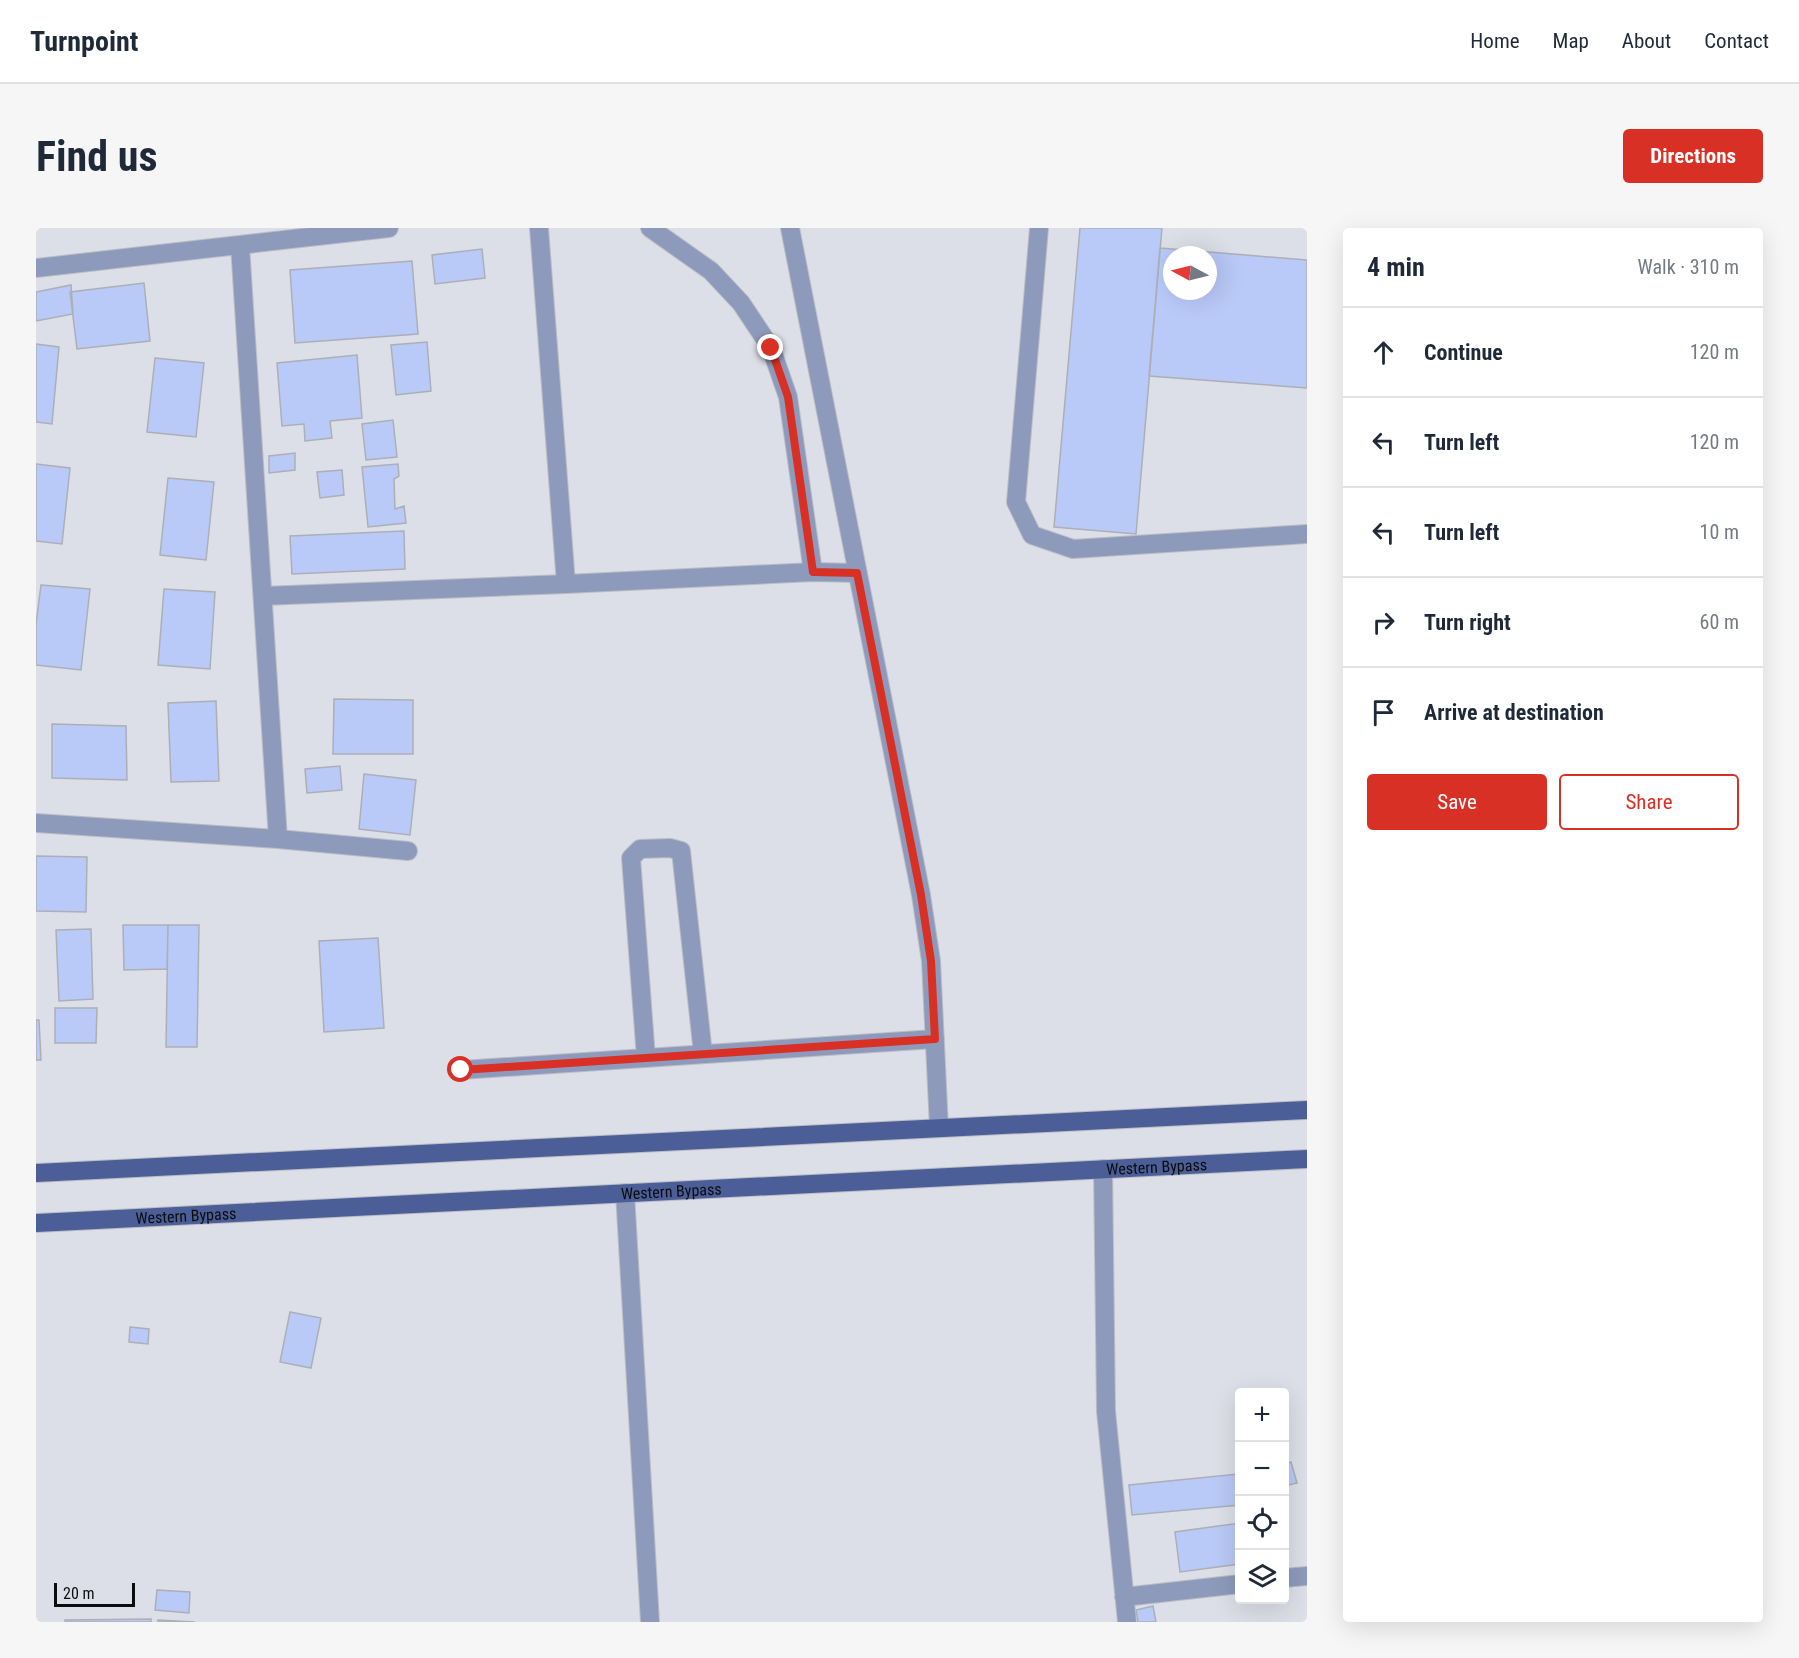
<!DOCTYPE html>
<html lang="en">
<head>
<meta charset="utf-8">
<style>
  :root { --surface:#fff; --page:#f6f6f7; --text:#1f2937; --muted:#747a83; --line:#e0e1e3; --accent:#d93025 }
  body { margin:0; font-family:"Roboto Condensed",sans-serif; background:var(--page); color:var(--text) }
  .controls { position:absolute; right:18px; bottom:18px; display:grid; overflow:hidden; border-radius:6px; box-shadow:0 6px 24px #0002 }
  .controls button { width:54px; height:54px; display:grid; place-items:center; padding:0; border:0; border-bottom:2px solid var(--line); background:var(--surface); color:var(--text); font:30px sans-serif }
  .compass { position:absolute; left:1127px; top:18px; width:54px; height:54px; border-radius:50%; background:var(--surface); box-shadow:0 6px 24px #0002; rotate:277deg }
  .scale { position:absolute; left:18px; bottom:15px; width:81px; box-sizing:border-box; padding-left:6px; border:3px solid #0b0c0e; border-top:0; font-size:16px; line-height:21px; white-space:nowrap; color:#0b0c0e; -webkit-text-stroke:4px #dddfe8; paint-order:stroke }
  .stop { position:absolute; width:18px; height:18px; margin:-14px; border:4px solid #d93025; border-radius:50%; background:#fff }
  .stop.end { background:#d93025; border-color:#fff; box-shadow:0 2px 6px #0008 }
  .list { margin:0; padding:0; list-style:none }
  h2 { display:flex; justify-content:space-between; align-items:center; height:78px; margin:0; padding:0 24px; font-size:26px }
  h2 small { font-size:20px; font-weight:400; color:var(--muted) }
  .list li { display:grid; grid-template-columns:39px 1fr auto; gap:18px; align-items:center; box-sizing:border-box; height:90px; padding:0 24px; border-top:2px solid var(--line) }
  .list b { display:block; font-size:22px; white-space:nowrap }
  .list em { font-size:20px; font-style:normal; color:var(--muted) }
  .actions { display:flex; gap:12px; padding:18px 24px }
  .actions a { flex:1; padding:14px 0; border:2px solid var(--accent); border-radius:6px; text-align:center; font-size:21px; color:var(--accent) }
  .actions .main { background:var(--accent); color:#fff }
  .icon { flex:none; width:33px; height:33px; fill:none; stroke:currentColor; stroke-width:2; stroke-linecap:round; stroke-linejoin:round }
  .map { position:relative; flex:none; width:1271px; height:1394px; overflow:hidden; border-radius:6px }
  header { display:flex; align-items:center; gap:36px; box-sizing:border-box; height:84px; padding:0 30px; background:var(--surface); border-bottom:2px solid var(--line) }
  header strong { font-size:28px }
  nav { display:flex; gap:33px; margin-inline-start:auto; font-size:21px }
  .intro { display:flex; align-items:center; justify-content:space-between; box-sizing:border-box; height:144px; padding:0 36px }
  h1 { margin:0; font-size:42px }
  .button { padding:15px 27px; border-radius:6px; background:var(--accent); color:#fff; font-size:21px; font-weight:700 }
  main { display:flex; gap:36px; padding:0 36px }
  aside { flex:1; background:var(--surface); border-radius:6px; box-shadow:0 6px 24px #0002 }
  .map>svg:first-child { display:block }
  .building { fill:#b9c9f8; stroke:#adafb7; stroke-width:1.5; fill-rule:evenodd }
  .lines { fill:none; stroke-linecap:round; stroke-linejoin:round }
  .minor-casing { stroke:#bbbdc5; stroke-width:20 }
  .major-casing { stroke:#bbbdc5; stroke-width:20 }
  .minor { stroke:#8e9abb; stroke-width:18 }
  .major { stroke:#4c5e98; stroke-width:18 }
  .route { stroke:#d93025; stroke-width:8 }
  .labels { text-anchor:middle; stroke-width:6; stroke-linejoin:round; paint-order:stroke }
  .street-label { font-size:16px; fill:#0b0c0e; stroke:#dddfe8 }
</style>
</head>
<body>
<header>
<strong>Turnpoint</strong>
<nav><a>Home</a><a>Map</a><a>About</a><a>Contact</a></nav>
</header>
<div class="intro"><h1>Find us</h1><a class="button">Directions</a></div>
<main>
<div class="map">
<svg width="1271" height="1394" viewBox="0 0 1271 1394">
  <rect width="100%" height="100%" fill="#dddfe8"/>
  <!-- building -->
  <path class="building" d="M 1044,0 L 1126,0 L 1100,306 L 1018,299 Z
    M 1124,20 L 1271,32 L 1271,160 L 1113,148 ZM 1136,27 L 1172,27 L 1172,63 L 1136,63 Z
    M 446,21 L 449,50 L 399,56 L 396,27 Z
    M 376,33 L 382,106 L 259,115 L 254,42 Z
    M 108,55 L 114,113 L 41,121 L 34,64 Z
    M 35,57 L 37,86 L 0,93 L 0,64 Z
    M 391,114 L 395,163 L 360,167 L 355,117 Z
    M 0,116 L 23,119 L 16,196 L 0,194 Z
    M 321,127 L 326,190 L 294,193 L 296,210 L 269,213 L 268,196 L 246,198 L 241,135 Z
    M 119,130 L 168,135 L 160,209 L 111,204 Z
    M 357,192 L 361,229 L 330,232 L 326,196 Z
    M 259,225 L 259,242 L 233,245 L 233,228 Z
    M 0,236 L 34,240 L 26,316 L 0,313 Z
    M 362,236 L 363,248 L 358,251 L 359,281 L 368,278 L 370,295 L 332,299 L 326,239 Z
    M 306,242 L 308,267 L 284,270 L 281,244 Z
    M 132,250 L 178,254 L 170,332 L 124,327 Z
    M 368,303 L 369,341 L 256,346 L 254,308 Z
    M 5,357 L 54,361 L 45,442 L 0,437 L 0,396 Z
    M 128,361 L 179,364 L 174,441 L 122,437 Z
    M 298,471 L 377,472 L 377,526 L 297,526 Z
    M 180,473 L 183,553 L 135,554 L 132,475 Z
    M 16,496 L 90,498 L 91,552 L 16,550 Z
    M 304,538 L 306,562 L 271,565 L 269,541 Z
    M 328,546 L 380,552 L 374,607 L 323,601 Z
    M 0,628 L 51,629 L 50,684 L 0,683 Z
    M 87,697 L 132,697 L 131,741 L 88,742 Z
    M 132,697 L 163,697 L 161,819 L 130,819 Z
    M 55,701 L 57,771 L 23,773 L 20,702 Z
    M 342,710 L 348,800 L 288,804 L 283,713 Z
    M 19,780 L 61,780 L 60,815 L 19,815 Z
    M 0,792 L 3,792 L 5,832 L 0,832 Z
    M 254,1084 L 285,1090 L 275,1140 L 244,1134 Z
    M 94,1099 L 113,1101 L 112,1116 L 93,1114 Z
    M 1255,1234 L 1261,1255 L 1248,1258 L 1248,1236 Z
    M 1202,1246 L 1204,1277 L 1096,1287 L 1093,1257 Z
    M 1204,1295 L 1204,1336 L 1144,1344 L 1139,1304 Z
    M 121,1362 L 154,1364 L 153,1385 L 119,1382 Z
    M 1117,1378 L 1120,1394 L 1102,1394 L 1100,1382 Z
    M 115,1391 L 115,1394 L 29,1394 L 29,1392 Z
    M 122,1392 L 159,1394 L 122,1394 Z"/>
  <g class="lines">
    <!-- minor casing -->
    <g class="minor-casing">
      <path id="minor" d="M 503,0 L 530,356
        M 614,0 L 675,43 L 705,75 L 735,120 L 752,169 L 777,344
        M 754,0 L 885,667 L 895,733 L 903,900
        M 1003,0 L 980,274 L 996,307 L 1037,321 L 1271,306
        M 204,17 L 242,611
        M 0,40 L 353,0
        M 227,368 L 530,356 L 777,344 L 821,345
        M 0,595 L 242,611 L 372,623
        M 610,830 L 595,630 L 604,621 L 634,620 L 645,623 L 667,826
        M 425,842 L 899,811
        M 1067,941 L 1070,1183 L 1091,1394
        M 589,965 L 614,1394
        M 1248,1350 L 1271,1348
        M 1088,1369 L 1204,1356"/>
    </g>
    <!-- major casing -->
    <g class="major-casing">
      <g id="major">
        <path d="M 0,945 L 1271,882"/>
        <path id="s1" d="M 0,995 L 1271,931"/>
      </g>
    </g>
    <!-- minor -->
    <use href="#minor" class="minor"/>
    <!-- major -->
    <use href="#major" class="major"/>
  </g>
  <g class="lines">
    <!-- route -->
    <path class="route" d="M 425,842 L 899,811 L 895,733 L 885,667 L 821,345 L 777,344 L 752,169 L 735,120"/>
  </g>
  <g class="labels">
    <!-- street labels -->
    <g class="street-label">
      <text dy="6" stroke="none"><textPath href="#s1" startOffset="1122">Western Bypass</textPath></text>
      <text dy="6" stroke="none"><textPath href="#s1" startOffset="636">Western Bypass</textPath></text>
      <text dy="6" stroke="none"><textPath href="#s1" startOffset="150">Western Bypass</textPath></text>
    </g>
  </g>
</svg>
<div class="controls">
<button>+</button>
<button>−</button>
<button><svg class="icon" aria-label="locate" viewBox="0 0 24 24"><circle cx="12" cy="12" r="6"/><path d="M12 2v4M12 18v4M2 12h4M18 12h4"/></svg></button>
<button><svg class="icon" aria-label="layers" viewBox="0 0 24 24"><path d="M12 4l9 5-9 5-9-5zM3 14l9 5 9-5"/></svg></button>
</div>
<svg class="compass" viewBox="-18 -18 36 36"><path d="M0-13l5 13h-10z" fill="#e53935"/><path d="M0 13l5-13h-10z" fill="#747a83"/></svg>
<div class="scale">20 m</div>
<div class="stop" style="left:425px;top:842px"></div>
<div class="stop end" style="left:735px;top:120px"></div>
</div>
<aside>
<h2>4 min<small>Walk · 310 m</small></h2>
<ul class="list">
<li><svg class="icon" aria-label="ahead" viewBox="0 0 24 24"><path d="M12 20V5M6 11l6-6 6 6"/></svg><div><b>Continue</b></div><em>120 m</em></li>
<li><svg class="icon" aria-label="left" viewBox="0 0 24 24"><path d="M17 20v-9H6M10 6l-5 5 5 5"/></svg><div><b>Turn left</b></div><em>120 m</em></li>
<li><svg class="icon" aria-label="left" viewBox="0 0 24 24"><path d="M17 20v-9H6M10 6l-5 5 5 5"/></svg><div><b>Turn left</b></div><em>10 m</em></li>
<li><svg class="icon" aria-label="right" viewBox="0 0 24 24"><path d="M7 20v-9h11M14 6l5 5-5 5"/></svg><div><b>Turn right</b></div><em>60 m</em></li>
<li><svg class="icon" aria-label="arrive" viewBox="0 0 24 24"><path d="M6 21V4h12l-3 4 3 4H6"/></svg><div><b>Arrive at destination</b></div></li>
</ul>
<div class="actions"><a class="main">Save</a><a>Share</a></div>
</aside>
</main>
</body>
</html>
